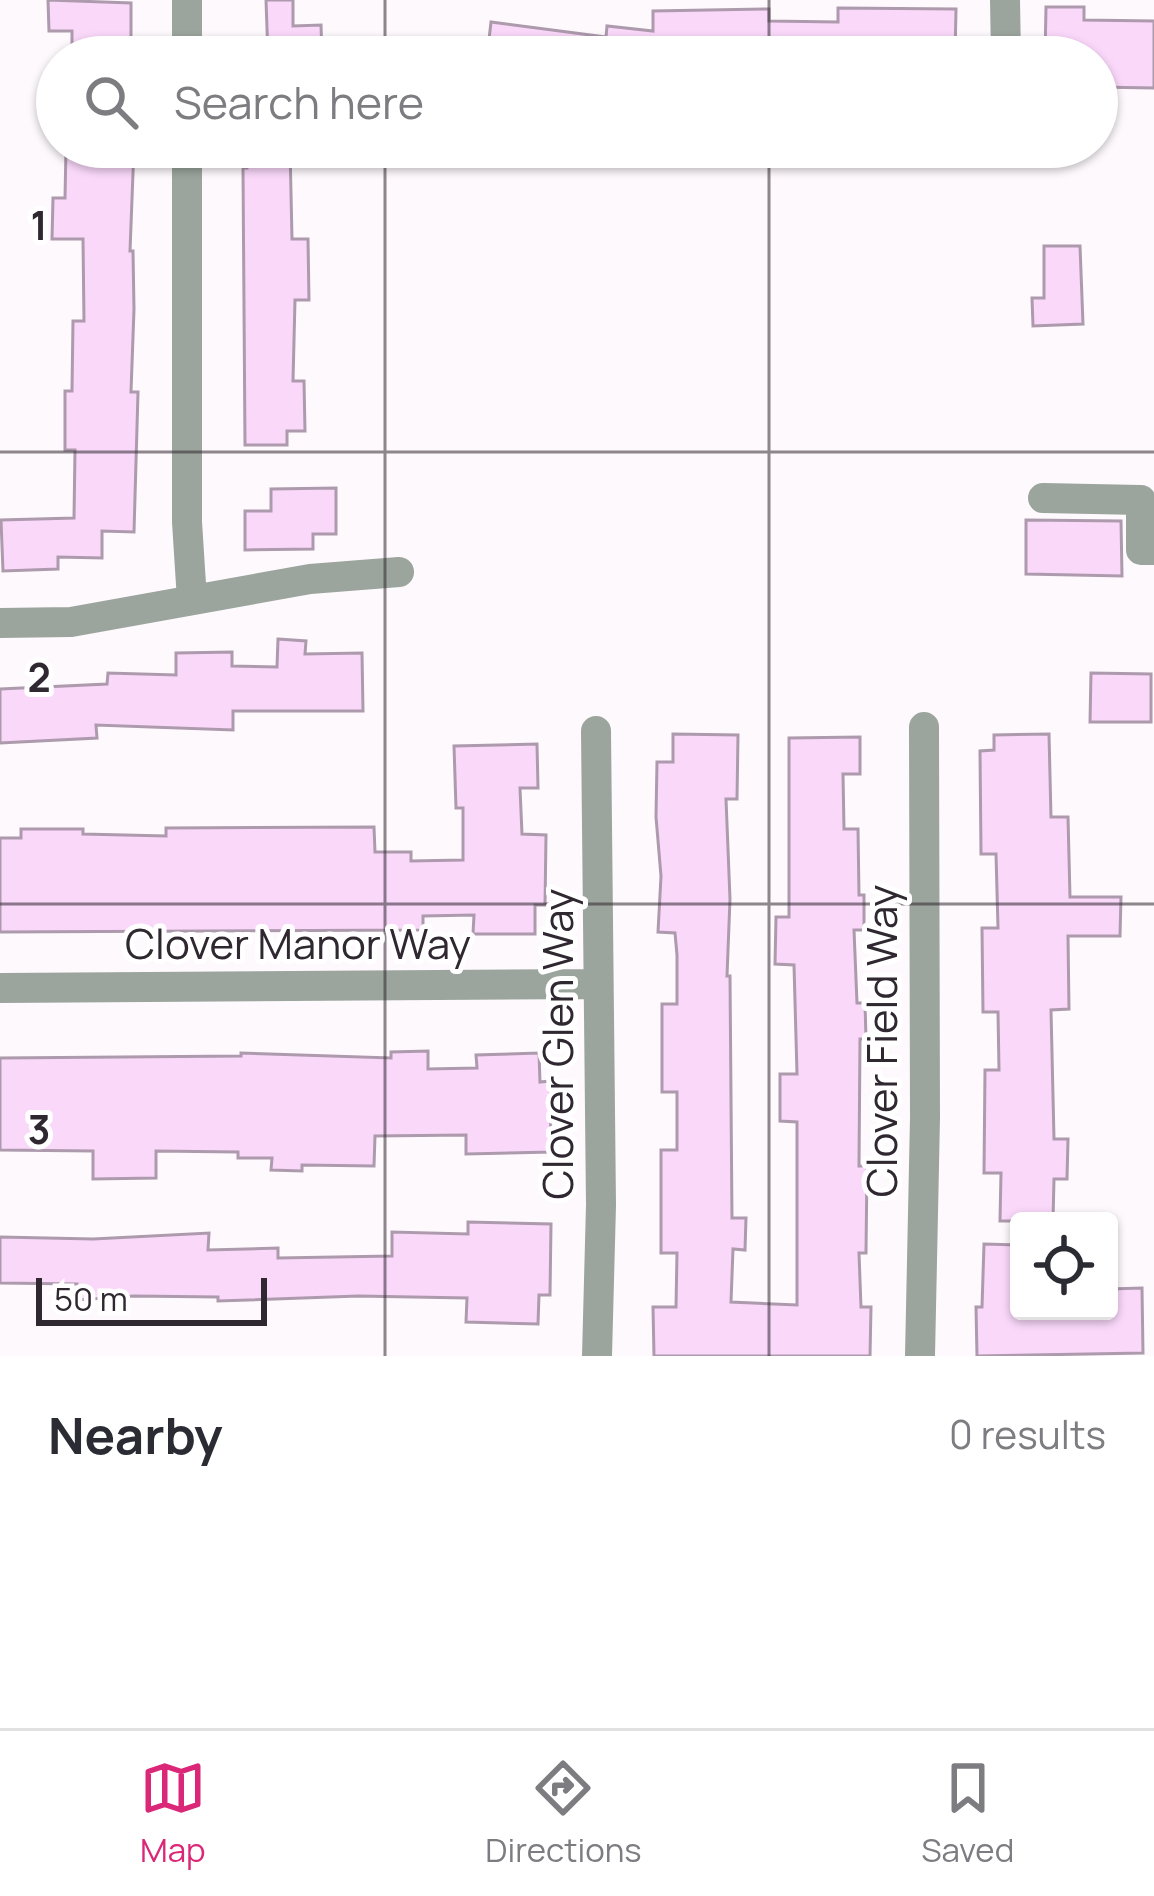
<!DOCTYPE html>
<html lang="en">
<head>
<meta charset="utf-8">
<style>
  :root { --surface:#fff; --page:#f2f2f3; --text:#2b2b33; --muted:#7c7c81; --line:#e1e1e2; --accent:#db2777 }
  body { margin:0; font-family:Manrope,sans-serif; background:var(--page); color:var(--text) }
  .controls { position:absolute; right:36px; bottom:36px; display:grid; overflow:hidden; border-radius:12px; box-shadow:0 3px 9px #0004 }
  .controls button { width:108px; height:108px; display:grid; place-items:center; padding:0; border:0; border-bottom:3px solid var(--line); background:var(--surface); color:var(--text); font:60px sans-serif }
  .scale { position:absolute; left:36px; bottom:30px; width:231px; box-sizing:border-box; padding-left:12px; border:6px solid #302830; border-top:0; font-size:33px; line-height:42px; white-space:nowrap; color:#302830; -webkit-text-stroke:9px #fff; paint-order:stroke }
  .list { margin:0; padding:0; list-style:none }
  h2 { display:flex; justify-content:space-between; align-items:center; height:156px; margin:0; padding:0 48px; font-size:51px }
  h2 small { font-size:39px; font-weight:400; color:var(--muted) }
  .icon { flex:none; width:66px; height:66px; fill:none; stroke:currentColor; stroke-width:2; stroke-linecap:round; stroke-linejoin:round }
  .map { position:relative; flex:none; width:1154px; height:1356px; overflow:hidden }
  .search { position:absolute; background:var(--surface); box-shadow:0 3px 9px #0004; left:36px; right:36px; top:36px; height:132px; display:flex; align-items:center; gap:30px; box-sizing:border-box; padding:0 42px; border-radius:66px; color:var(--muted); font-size:45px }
  .sheet { height:372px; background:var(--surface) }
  nav { display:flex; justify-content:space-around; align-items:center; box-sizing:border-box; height:168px; border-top:3px solid var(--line); background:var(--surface); font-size:33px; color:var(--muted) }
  nav a { display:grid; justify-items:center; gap:6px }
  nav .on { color:var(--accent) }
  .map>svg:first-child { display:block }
  .building { fill:#fad8fa; stroke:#ad9aad; stroke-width:3 }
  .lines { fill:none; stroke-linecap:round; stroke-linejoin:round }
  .minor { stroke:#9ba59d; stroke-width:30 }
  .grid { fill:none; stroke:#302830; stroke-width:3; stroke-opacity:0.55 }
  .labels { text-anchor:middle; stroke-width:10; stroke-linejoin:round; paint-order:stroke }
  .street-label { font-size:42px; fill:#302830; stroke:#fff }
  .grid-label { font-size:39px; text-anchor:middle; font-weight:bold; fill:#302830; stroke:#fff; stroke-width:10; stroke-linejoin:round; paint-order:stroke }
</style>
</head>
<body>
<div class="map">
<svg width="1154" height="1356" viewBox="0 0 1154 1356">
  <rect width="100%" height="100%" fill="#fef9fd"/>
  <!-- building -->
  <path class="building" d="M 48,0 L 131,3 L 131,57 L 72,57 L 72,31 L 49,31 Z
    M 266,0 L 293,0 L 293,26 L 321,25 L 322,57 L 268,57 Z
    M 1046,7 L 1084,7 L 1084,20 L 1154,21 L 1154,88 L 1097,87 L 1097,57 L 1045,57 Z
    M 838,8 L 956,9 L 955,57 L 487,57 L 491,22 L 606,37 L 607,26 L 653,31 L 653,11 L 769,9 L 769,21 L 838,22 Z
    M 66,147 L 134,147 L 130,251 L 133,251 L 134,309 L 131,392 L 138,392 L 134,532 L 102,531 L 102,558 L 58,557 L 58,569 L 3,571 L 1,520 L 74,518 L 75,450 L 65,450 L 65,391 L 72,391 L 73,321 L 84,321 L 83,239 L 52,239 L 53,198 L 65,198 Z
    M 247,147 L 290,147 L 292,239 L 308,239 L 309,300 L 295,300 L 293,381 L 304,381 L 305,431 L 287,431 L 287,445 L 245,445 L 243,168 L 247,168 Z
    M 1044,246 L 1080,246 L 1083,324 L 1033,326 L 1032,298 L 1044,298 Z
    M 336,488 L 336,534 L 313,534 L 313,549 L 245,550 L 245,511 L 271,511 L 271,489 Z
    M 1026,520 L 1121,521 L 1122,576 L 1026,574 Z
    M 278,639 L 306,641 L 305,654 L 362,653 L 363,711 L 233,711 L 233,730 L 96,725 L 97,738 L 0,743 L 0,689 L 107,684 L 108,673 L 176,675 L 176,653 L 232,652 L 232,666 L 277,667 Z
    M 1091,673 L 1151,674 L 1151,722 L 1090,722 Z
    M 673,734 L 738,735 L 737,799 L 726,799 L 730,899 L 727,976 L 730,976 L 732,1218 L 746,1218 L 745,1250 L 733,1249 L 731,1302 L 797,1305 L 797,1122 L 780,1121 L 780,1074 L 797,1074 L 794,965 L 775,964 L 776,917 L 789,917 L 789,738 L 860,737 L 860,774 L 843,774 L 844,829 L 858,829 L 859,895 L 864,895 L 864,930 L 854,930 L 857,1003 L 865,1003 L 866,1039 L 860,1039 L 859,1166 L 867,1166 L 866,1253 L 859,1253 L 861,1307 L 871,1307 L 870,1356 L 654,1356 L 653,1307 L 676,1307 L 677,1253 L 661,1253 L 661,1150 L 677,1150 L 677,1092 L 662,1092 L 662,1004 L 677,1004 L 677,955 L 675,933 L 658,932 L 661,876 L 656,817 L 657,762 L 673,762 Z
    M 1049,734 L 1051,817 L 1068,817 L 1070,897 L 1121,897 L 1120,936 L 1068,936 L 1069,1009 L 1051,1010 L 1054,1139 L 1068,1139 L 1067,1179 L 1054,1179 L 1053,1221 L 1000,1221 L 1001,1173 L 984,1173 L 985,1070 L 999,1070 L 998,1012 L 983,1012 L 982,928 L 998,928 L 996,854 L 981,854 L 980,751 L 994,750 L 994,735 Z
    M 537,744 L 538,788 L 520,788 L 522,834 L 546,835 L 545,905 L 535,905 L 535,934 L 473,934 L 474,915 L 423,916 L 423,930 L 0,932 L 0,838 L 21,838 L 21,829 L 83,829 L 83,834 L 166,836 L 166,828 L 374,827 L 375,852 L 411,852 L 411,861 L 463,860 L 463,808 L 456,808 L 454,746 Z
    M 428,1051 L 428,1069 L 477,1068 L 476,1055 L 539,1053 L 540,1082 L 550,1081 L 551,1152 L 466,1154 L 466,1135 L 375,1136 L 374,1166 L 302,1165 L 302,1171 L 271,1170 L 272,1158 L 238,1158 L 238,1152 L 156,1151 L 156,1178 L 93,1179 L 93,1151 L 0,1150 L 0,1058 L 241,1056 L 241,1053 L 391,1058 L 391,1052 Z
    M 468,1222 L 551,1224 L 550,1295 L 539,1295 L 538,1324 L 466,1322 L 467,1298 L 358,1296 L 218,1301 L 218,1297 L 134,1296 L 78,1300 L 77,1284 L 0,1283 L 0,1237 L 93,1239 L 209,1233 L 208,1250 L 278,1248 L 278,1258 L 392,1256 L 392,1232 L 468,1234 Z
    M 984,1244 L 1019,1245 L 1019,1311 L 1109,1311 L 1109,1289 L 1142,1288 L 1143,1353 L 977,1356 L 976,1307 L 982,1307 Z"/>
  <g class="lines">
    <!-- minor -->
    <path class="minor" d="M 187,0 L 187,57
      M 1005,0 L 1006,57
      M 187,147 L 187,522 L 192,600
      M 1043,498 L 1141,500 L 1141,550 L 1154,550
      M 0,623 L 71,622 L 310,579 L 399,572
      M 596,731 L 601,1205 L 597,1356
      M 0,988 L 596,984
      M 920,1356 L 925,1118 L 924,727"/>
  </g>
  <!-- grid -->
  <path class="grid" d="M 385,0 L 385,57M 769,0 L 769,57M 385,147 L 385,1356M 769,147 L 769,1356M 0,452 L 1154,452M 0,904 L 1154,904"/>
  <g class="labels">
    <!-- street labels -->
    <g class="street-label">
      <text x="298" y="959">Clover Manor Way</text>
      <text transform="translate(882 1041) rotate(-90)" y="15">Clover Field Way</text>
      <text transform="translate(558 1044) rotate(-90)" y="15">Clover Glen Way</text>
    </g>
  </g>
  <g class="grid-label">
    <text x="39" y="240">1</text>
    <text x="39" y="692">2</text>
    <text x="39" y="1144">3</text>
  </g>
</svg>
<div class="controls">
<button><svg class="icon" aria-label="locate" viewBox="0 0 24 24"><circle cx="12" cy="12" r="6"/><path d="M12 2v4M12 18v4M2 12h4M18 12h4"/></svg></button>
</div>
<div class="scale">50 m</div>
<div class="search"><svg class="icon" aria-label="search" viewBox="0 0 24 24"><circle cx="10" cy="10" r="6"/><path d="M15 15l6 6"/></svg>Search here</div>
</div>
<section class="sheet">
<h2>Nearby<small>0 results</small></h2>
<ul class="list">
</ul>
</section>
<nav>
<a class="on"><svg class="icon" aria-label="map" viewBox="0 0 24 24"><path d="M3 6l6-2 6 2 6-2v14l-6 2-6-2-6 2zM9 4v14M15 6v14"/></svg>Map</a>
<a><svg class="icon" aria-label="directions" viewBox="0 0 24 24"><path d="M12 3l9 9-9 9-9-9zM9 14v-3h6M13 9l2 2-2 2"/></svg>Directions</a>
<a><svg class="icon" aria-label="saved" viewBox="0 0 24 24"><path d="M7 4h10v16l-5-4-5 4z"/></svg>Saved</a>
</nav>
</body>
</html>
